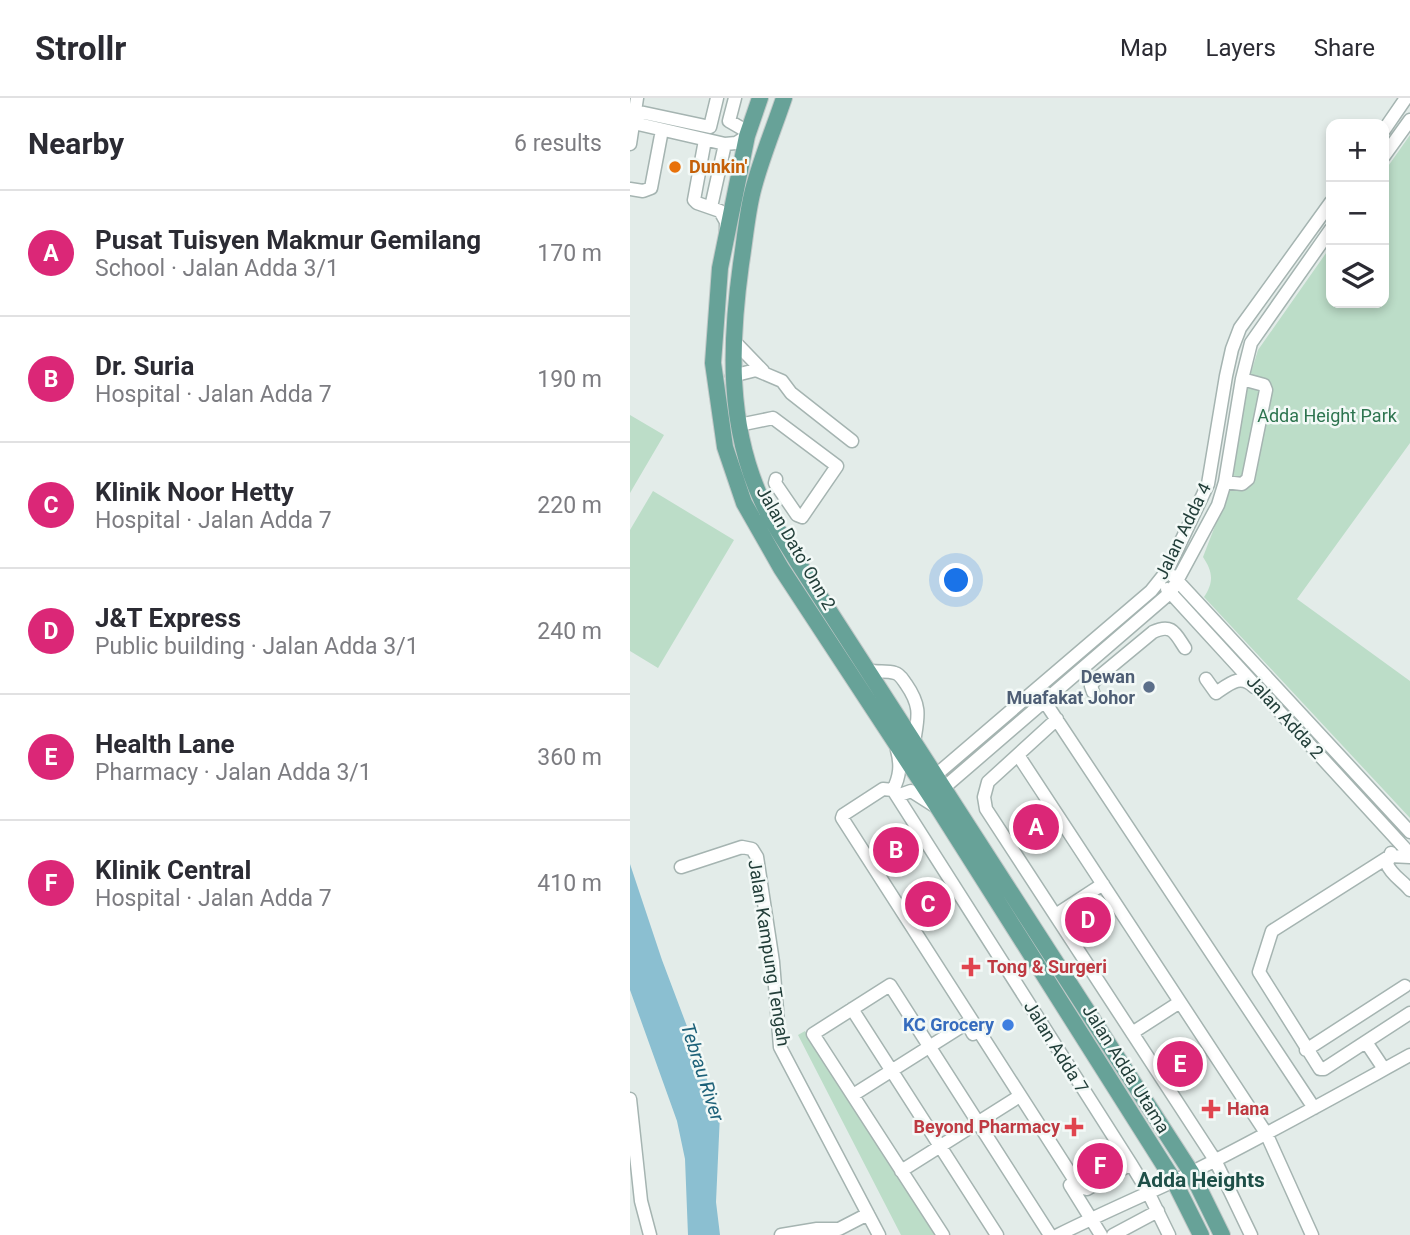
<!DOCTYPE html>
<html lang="en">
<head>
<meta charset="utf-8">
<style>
  :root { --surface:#fff; --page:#f2f2f3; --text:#2b2b33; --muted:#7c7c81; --line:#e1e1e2; --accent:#db2777 }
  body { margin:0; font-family:Roboto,sans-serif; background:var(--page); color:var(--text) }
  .controls { position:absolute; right:21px; top:21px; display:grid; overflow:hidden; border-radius:14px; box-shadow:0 4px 10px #0003 }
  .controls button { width:63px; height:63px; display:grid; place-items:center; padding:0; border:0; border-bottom:2px solid var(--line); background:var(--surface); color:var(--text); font:35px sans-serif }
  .you { position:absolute; left:327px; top:483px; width:24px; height:24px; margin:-18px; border:5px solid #fff; border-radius:50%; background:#1a73e8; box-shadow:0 0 0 10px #1a73e833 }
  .badge { display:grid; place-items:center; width:46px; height:46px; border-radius:50%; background:var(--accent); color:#fff; font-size:23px; font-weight:700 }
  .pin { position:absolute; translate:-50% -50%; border:4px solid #fff; box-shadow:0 2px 7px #0006 }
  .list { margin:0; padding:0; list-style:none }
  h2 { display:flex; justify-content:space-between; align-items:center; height:91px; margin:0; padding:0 28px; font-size:30px }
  h2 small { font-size:23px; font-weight:400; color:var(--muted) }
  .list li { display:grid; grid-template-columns:46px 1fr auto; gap:21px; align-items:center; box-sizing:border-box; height:126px; padding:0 28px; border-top:2px solid var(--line) }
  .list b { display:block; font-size:26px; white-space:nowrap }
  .list p { margin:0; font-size:23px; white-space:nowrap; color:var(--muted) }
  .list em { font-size:23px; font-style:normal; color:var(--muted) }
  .icon { flex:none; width:38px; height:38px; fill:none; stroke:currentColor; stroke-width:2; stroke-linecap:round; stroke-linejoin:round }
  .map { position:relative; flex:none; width:780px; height:1137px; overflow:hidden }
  header { display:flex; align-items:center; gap:42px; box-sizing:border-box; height:98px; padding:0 35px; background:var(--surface); border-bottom:2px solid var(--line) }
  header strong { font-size:33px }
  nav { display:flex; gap:38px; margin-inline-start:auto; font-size:24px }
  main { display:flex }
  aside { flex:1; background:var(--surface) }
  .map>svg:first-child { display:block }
  .green { fill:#bcddc8 }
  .water { fill:#8bbfd1 }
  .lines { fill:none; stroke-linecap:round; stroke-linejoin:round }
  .minor-casing { stroke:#a5b4b1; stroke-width:15 }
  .major-casing { stroke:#c1c9c8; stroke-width:18 }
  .minor { stroke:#fff; stroke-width:12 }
  .major { stroke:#67a298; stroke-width:16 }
  .food-dot { fill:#e8710a; stroke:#f3f9f7; stroke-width:2.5 }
  .service-dot { fill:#5c6f8a; stroke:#f3f9f7; stroke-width:2.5 }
  .health-dot { fill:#e0444e; stroke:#f3f9f7; stroke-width:2.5 }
  .shop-dot { fill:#3f7fe0; stroke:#f3f9f7; stroke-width:2.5 }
  .labels { text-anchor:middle; stroke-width:5; stroke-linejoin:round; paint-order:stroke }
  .food-label { font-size:18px; font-weight:bold; fill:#c56008; stroke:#f3f9f7; text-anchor:start }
  .park-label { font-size:18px; fill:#2d744f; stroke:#f3f9f7 }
  .street-label { font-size:18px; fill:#223e39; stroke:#f3f9f7 }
  .service-label { font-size:18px; font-weight:bold; fill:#4e5e75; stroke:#f3f9f7; text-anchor:end }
  .health-label { font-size:18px; font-weight:bold; fill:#be3a42; stroke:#f3f9f7; text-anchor:start }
  .shop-label { font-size:18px; font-weight:bold; fill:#366cbe; stroke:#f3f9f7; text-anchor:end }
  .water-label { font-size:19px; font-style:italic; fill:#1d6179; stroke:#f3f9f7 }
  .quarter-label { font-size:21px; font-weight:bold; fill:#1e5048; stroke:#f3f9f7 }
</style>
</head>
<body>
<header>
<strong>Strollr</strong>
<nav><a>Map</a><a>Layers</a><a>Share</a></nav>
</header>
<main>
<aside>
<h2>Nearby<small>6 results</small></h2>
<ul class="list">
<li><span class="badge">A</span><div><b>Pusat Tuisyen Makmur Gemilang</b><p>School · Jalan Adda 3/1</p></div><em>170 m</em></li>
<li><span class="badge">B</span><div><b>Dr. Suria</b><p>Hospital · Jalan Adda 7</p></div><em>190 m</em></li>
<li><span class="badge">C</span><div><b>Klinik Noor Hetty</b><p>Hospital · Jalan Adda 7</p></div><em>220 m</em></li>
<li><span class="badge">D</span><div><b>J&amp;T Express</b><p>Public building · Jalan Adda 3/1</p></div><em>240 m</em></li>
<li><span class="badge">E</span><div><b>Health Lane</b><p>Pharmacy · Jalan Adda 3/1</p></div><em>360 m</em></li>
<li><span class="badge">F</span><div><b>Klinik Central</b><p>Hospital · Jalan Adda 7</p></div><em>410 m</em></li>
</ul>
</aside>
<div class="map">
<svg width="780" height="1137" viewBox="0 0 780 1137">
  <rect width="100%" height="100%" fill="#e3ece9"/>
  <!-- green -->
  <path class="green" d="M 780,37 L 780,345 L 667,501 L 780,583 L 780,720 L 574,499 C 584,484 583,474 573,459 L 600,389 L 618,284 L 628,252 L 701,148 L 701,205 L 754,205 L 754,74 Z
    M 0,317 L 34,337 L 0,395 Z
    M 23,393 L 104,442 L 28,570 L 0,553 L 0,432 Z
    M 175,933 L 306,1137 L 271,1137 L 168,937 Z"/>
  <!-- water -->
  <path class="water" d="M 0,766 L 32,862 L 90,1016 L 86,1104 L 90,1137 L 58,1137 L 55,1061 L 47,1023 L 0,892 Z"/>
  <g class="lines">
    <!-- minor casing -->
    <g class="minor-casing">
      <path id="minor" d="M 105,0 L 99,23 L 118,34
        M 5,13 L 80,29 L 87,0
        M 0,24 L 95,46 L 106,45 L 117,38
        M 754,32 L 776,0
        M 75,42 L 64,102 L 67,105 L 90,113 L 96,124 L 96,133
        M 0,46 L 7,0
        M 754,58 L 780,22
        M 0,91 L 13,93 L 21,90 L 32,32
        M 81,109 L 95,46
        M 103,242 L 133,273
        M 102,278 L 126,272 L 152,283 L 161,295 L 222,343
        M 109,327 L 143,320 L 207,368 L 172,419 L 167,417 L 145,385 L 146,381
        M 595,384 L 612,386 L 618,381 L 636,292 L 634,287 L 612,281
        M 543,478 L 780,734
        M 537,491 L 780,756
        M 238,572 C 248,575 256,572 265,575 C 270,576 273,582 276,586 C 292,609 288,619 284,644
        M 576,581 L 586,595 C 599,586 611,575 624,589
        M 463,594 L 461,588 L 465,582 L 523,534 C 542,525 545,535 555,550
        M 411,598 L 684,1010
        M 427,621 L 358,684 L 354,699 L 356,711 L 585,1062 L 621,1137
        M 388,657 L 636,1035 L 682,1137
        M 300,682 L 521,493 L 537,473 L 578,386 L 596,278 L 602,251 L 610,230 L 701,104
        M 263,692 L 253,691 L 213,717 L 212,720 L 449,1089 L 457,1091 L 501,1066
        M 263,692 L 501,1066 L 518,1094 L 539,1137
        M 263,692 C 270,678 271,667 267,652
        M 309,694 L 541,494 L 588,407 L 595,384 L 612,281 L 621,245 L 701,131
        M 267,698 L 281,693 L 303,707
        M 761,755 L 757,766 C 761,777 773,783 780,792
        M 780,759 L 760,758 L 642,833 L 629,874 L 690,971 L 694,971 L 780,915
        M 51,769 L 112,749 L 122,751 L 127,759 L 143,864 L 150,949 L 249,1137
        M 427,816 L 473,786
        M 222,911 L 367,1137
        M 502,935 L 550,904
        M 736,944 L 754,971
        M 676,952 L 775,888
        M 223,997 L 337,925 L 343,936
        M 0,1001 L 11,1103 L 20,1137
        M 271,1073 L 385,1001
        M 440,1087 L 471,1137
        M 151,1137 L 187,1131 L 209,1131 L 238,1116
        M 313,1137 L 183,936 L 260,887 L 420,1137
        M 428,1137 C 466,1118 505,1101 544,1083 C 624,1044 702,1000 780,957
        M 483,1137 L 528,1113"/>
    </g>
    <!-- major casing -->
    <g class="major-casing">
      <path id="major" d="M 130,0 L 117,38 L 90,170 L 83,265 L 95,349 L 114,405 L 151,470 L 309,711 L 544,1083 L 571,1137
        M 154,0 C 144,30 131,61 123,92 C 117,115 115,141 111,166 C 100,246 97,327 132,403 C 141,423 155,443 167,463 L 561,1074 L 592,1137"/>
    </g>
    <!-- minor -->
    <use href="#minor" class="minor"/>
    <!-- major -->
    <use href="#major" class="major"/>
  </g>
  <!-- markers -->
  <circle class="food-dot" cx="45" cy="69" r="7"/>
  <circle class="service-dot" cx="519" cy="589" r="7"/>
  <g class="health-dot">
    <path d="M337.5 858.5h7v7h7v7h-7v7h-7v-7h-7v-7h7z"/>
    <path d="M577.5 1000.5h7v7h7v7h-7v7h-7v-7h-7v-7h7z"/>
    <path d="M440.5 1018.5h7v7h7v7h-7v7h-7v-7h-7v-7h7z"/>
  </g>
  <circle class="shop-dot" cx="378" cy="927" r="7"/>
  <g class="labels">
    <!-- food labels -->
    <g class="food-label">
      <text x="59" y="75">Dunkin'</text>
    </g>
    <!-- park labels -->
    <g class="park-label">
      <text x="697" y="324">Adda Height Park</text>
    </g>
    <!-- street labels -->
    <g class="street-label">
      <text transform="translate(553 433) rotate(-64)" y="6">Jalan Adda 4</text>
      <text transform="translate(166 450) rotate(60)" y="6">Jalan Dato' Onn 2</text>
      <text transform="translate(655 619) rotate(48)" y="6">Jalan Adda 2</text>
      <text transform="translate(139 855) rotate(81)" y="6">Jalan Kampung Tengah</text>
      <text transform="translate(426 949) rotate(58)" y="6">Jalan Adda 7</text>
      <text transform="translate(496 971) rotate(58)" y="6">Jalan Adda Utama</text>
    </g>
    <!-- service labels -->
    <g class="service-label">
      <text x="505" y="585">Dewan<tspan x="505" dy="21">Muafakat Johor</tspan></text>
    </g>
    <!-- health labels -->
    <g class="health-label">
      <text x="357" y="875">Tong &amp; Surgeri</text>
      <text x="597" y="1017">Hana</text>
      <text x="430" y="1035" text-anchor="end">Beyond Pharmacy</text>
    </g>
    <!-- shop labels -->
    <g class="shop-label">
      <text x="364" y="933">KC Grocery</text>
    </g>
    <!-- water labels -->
    <g class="water-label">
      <text transform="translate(73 974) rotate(72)" y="7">Tebrau River</text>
    </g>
    <!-- quarter labels -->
    <g class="quarter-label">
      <text x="571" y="1089">Adda Heights</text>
    </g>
  </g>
</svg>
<div class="controls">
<button>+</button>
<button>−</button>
<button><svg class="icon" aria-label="layers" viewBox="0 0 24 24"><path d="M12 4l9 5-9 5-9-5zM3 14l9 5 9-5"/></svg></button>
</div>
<div class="you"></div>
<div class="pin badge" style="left:406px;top:729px">A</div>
<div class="pin badge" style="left:266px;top:752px">B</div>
<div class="pin badge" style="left:298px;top:806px">C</div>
<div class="pin badge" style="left:458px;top:822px">D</div>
<div class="pin badge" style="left:550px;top:966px">E</div>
<div class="pin badge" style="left:470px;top:1068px">F</div>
</div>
</main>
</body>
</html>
